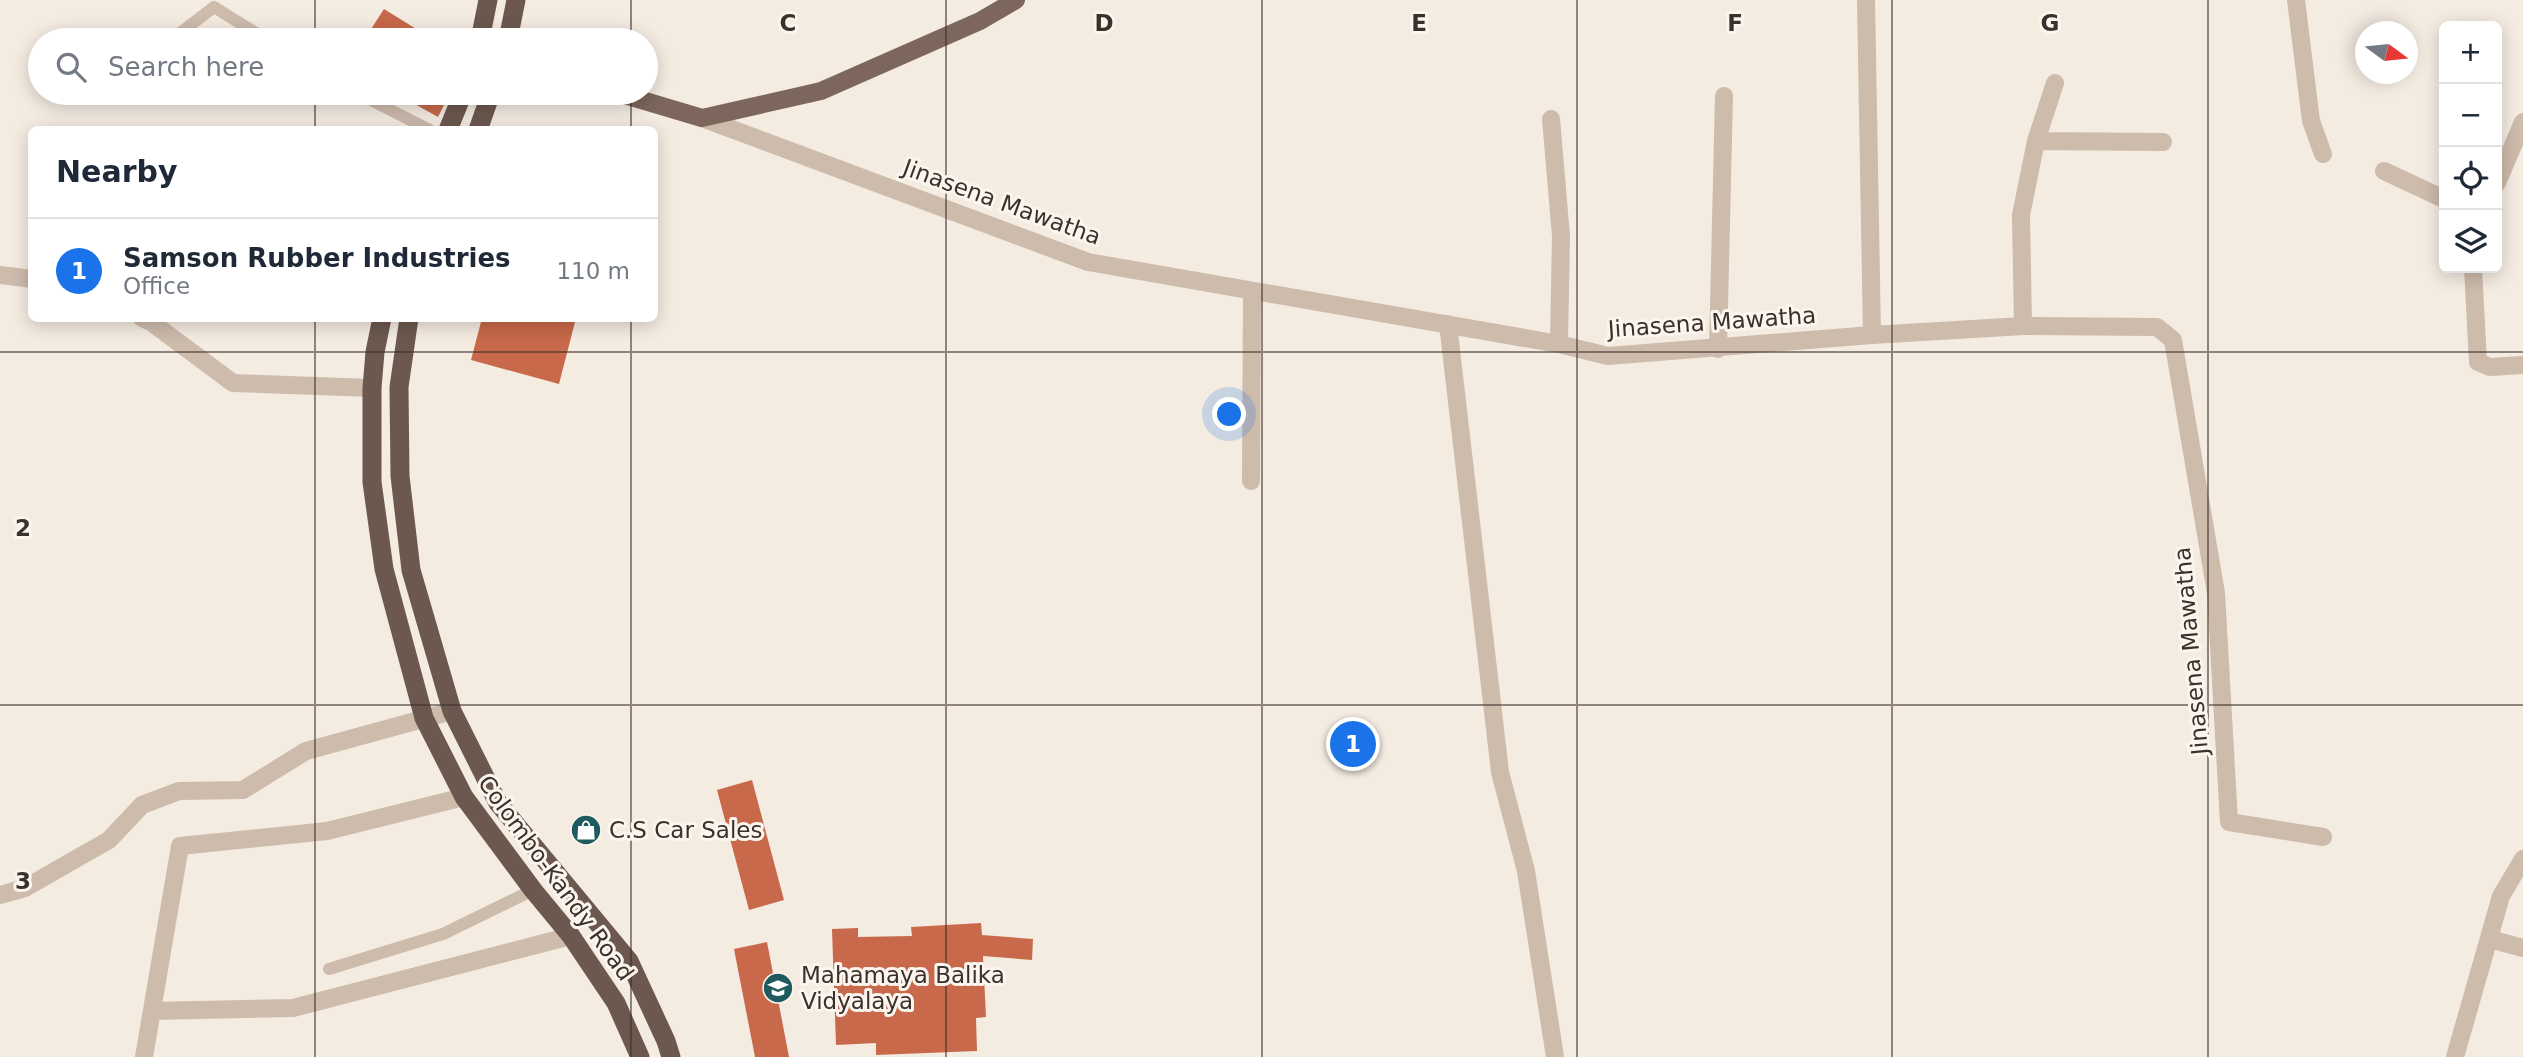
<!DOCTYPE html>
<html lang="en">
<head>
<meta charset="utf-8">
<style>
  :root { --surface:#fff; --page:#f2f2f3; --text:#1f2937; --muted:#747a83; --line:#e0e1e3; --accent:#1a73e8 }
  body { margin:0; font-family:"DejaVu Sans",sans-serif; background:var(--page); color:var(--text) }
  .controls { position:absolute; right:21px; top:21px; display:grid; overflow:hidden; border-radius:10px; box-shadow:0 4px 18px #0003 }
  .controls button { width:63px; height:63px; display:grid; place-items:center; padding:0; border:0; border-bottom:2px solid var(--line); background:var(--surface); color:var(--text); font:35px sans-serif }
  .compass { position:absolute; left:2355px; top:21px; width:63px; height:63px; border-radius:50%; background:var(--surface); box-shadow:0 4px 18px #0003; rotate:105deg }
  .you { position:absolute; left:1230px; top:415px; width:24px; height:24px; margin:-18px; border:5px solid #fff; border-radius:50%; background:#1a73e8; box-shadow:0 0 0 10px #1a73e833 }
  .badge { display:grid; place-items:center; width:46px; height:46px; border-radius:50%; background:var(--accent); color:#fff; font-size:23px; font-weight:700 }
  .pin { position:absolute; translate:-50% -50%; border:4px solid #fff; box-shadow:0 2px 7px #0006 }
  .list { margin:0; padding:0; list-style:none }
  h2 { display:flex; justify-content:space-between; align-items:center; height:91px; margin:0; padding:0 28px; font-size:30px }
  h2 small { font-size:23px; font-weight:400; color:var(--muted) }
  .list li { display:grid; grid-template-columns:46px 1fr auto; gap:21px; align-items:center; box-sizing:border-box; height:105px; padding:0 28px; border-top:2px solid var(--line) }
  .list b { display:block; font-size:26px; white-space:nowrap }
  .list p { margin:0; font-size:23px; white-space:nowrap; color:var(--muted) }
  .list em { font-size:23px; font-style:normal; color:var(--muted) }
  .icon { flex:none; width:38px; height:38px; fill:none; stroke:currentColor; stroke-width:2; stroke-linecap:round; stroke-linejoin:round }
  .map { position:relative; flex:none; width:2523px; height:1057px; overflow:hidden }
  .search { position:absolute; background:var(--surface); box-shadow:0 4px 18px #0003; left:28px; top:28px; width:630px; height:77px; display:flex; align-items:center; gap:18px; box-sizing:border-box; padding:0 24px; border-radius:38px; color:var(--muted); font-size:26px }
  .panel { position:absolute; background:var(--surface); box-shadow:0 4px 18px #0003; left:28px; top:126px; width:630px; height:196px; border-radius:10px }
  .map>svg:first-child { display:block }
  .building { fill:#c8694b }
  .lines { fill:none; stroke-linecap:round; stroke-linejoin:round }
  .service { stroke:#cdbbac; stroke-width:12 }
  .minor { stroke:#cdbbac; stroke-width:18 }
  .primary { stroke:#7d675c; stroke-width:18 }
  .trunk { stroke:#6c584f; stroke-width:19 }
  .grid { fill:none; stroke:#3b302b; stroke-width:2; stroke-opacity:0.55 }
  .labels { text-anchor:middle; stroke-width:6; stroke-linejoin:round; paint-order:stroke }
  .street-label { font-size:23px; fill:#3b302b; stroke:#fbf5ee }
  .poi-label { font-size:23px; fill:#3b302b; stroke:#fbf5ee; text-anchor:start }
  .grid-label { font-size:23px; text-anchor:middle; font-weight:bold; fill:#3b302b; stroke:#fbf5ee; stroke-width:6; stroke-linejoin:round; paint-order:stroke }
</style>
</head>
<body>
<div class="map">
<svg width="2523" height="1057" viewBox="0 0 2523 1057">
  <rect width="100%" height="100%" fill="#f4ebe1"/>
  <!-- building -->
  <path class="building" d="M 384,9 L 434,40 L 364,40 Z
    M 395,93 L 450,93 L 438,117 Z
    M 482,318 L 576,318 L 559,384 L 471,360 Z
    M 752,780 L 784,900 L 749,910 L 717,790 Z
    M 981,923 L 982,935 L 1033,939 L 1032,960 L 983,956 L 986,1017 L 976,1018 L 977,1051 L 876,1055 L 876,1043 L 836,1045 L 832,929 L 858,928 L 858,937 L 912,936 L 911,927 Z
    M 767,942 L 789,1057 L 755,1057 L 734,949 Z"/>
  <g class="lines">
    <!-- service -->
    <path class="service" d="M 171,40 L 214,7 L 267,40
      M 357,93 L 430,130
      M 329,969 L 443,934 L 533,890"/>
    <!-- minor -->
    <path class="minor" d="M 1866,0 L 1872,335
      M 2296,0 L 2311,121 L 2323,154
      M 702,118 L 1088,262 L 1559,344 L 1608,356 L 1872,335 L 2023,326 L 2157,327 L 2173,340 L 2216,593 L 2229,822 L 2323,837
      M 1551,119 L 1561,236 L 1559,344
      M 2036,141 L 2163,142
      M 2384,171 L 2444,199
      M 2497,183 L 2523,122
      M 2473,268 L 2478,362 L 2490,367 L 2523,365
      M 0,275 L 32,279
      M 142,318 L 151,322 L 233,383 L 372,388
      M 1448,324 L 1500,772 L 1526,871 L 1555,1057
      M 2023,326 L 2021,215 L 2036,141 L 2055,83
      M 1718,349 L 1724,96
      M 1251,481 L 1252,292
      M 0,895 L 25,888 L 109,840 L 142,805 L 179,791 L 243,790 L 306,751 L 452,711
      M 2490,939 L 2523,948
      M 152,1011 L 293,1008 L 571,936
      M 144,1057 L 180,846 L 327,831 L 464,797
      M 2455,1057 L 2501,896 L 2523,859"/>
    <!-- primary -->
    <path class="primary" d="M 618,93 L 702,118 L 821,91 L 980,21 L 1016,0"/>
    <!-- trunk -->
    <path class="trunk" d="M 480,40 L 488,0
      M 508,40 L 516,0
      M 448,130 L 463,93
      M 478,130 L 491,93
      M 382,318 L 375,352 L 372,388 L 372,482 L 384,569 L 424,718 L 464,797 L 533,890 L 571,936 L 616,1003 L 640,1057
      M 409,318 L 399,387 L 400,476 L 411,570 L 452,711 L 498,803 L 629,961 L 666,1041 L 671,1057"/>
  </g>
  <!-- grid -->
  <path class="grid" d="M 315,0 L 315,40M 631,0 L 631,40M 946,0 L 946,1057M 1262,0 L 1262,1057M 1577,0 L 1577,1057M 1892,0 L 1892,1057M 2208,0 L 2208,1057M 315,93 L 315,130M 631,93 L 631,130M 315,318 L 315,1057M 631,318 L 631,1057M 0,352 L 2523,352M 0,705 L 2523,705"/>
  <!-- icons -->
  <defs>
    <g id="shop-disc" transform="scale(1.575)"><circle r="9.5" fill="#1f5a5e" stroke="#fbf5ee"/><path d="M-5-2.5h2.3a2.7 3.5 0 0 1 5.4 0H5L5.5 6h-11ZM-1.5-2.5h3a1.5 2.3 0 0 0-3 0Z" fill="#fff"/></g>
    <g id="school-disc" transform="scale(1.575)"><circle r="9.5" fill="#1f5a5e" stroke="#fbf5ee"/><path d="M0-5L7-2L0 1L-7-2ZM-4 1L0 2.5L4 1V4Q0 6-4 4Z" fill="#fff"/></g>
  </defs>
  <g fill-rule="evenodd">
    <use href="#shop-disc" x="586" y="830"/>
    <use href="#school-disc" x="778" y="988"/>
  </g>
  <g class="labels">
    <!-- street labels -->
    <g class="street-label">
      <text transform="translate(1002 202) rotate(20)" y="8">Jinasena Mawatha</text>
      <text transform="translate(1712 322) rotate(-4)" y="8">Jinasena Mawatha</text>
      <text transform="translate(2191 651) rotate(-95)" y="8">Jinasena Mawatha</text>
      <text transform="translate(556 878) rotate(54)" y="8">Colombo-Kandy Road</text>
    </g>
    <!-- poi labels -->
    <g class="poi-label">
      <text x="609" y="838">C.S Car Sales</text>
      <text x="801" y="983">Mahamaya Balika<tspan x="801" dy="26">Vidyalaya</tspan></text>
    </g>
  </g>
  <g class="grid-label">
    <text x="788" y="31">C</text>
    <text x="1104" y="31">D</text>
    <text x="1419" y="31">E</text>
    <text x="1735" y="31">F</text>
    <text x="2050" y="31">G</text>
    <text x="23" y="536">2</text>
    <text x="23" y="889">3</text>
  </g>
</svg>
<div class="controls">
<button>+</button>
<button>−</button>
<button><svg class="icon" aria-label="locate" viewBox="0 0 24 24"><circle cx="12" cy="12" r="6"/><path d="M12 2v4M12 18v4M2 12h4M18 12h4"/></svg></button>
<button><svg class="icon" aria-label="layers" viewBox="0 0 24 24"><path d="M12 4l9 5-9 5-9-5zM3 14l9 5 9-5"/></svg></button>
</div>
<svg class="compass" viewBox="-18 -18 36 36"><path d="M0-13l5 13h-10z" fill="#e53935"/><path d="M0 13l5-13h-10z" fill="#747a83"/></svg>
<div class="you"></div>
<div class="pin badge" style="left:1353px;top:744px">1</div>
<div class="search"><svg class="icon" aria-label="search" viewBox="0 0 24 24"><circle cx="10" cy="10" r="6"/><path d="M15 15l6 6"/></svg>Search here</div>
<section class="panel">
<h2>Nearby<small></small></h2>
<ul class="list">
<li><span class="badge">1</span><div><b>Samson Rubber Industries</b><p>Office</p></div><em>110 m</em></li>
</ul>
</section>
</div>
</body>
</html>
